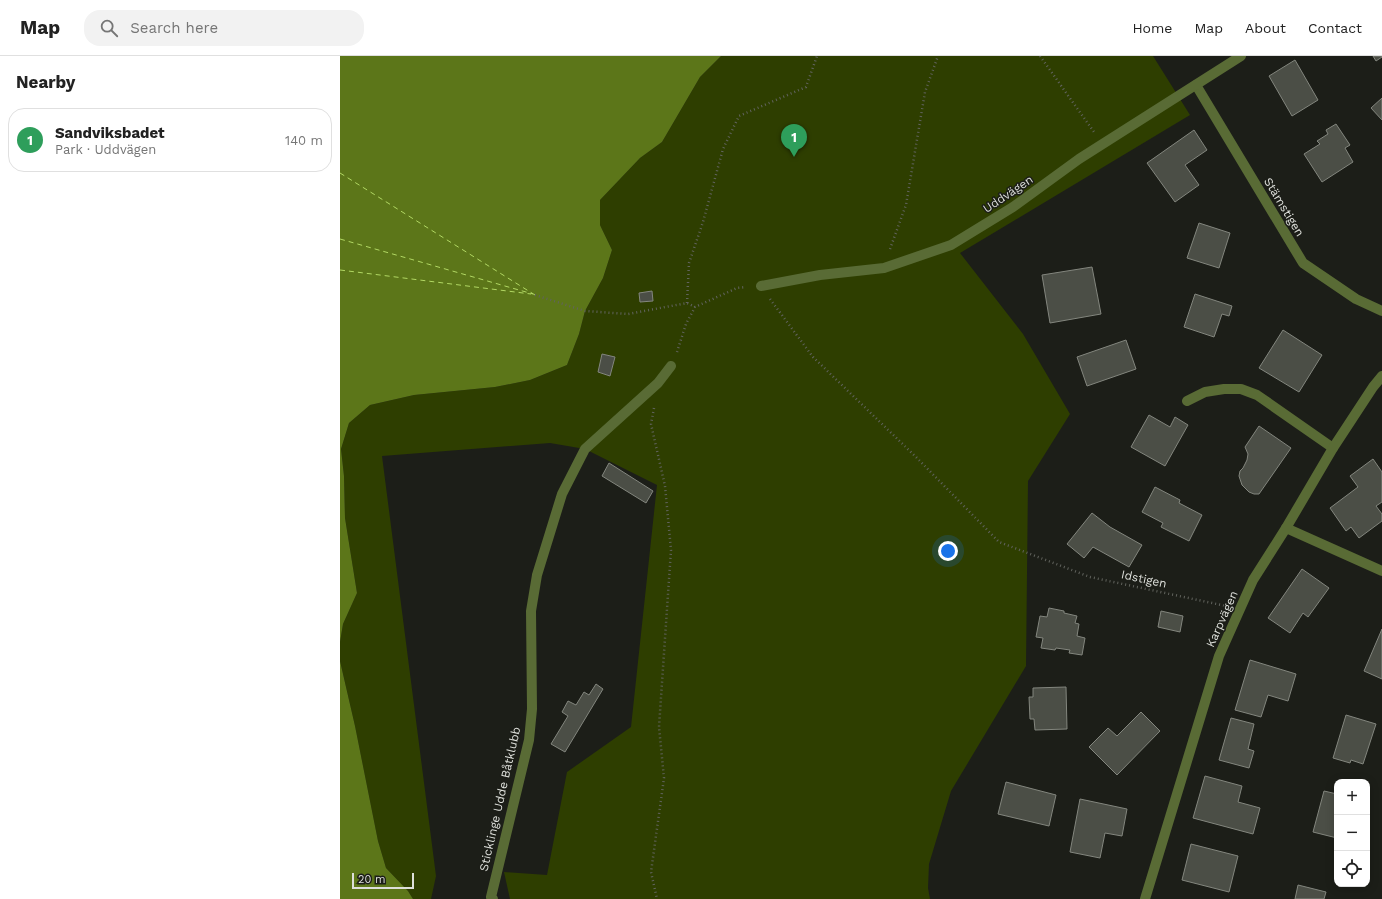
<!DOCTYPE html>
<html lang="en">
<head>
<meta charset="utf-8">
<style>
	:root { --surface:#fff; --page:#f2f2f2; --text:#222; --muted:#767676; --line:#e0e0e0; --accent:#5a6e27 }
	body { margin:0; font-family:"Work Sans",sans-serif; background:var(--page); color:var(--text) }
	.controls { position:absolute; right:12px; bottom:12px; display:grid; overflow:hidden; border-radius:8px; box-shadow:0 2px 10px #0003 }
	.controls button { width:36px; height:36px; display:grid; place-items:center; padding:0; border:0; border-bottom:1px solid var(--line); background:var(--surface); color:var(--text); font:20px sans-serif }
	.scale { position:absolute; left:12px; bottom:10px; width:62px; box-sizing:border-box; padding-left:4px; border:2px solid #dddfda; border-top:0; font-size:11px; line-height:14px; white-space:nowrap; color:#dddfda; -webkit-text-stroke:3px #1c1e18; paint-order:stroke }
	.you { position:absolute; left:608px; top:495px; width:14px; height:14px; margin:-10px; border:3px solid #fff; border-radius:50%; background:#1a73e8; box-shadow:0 0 0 6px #1a73e833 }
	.badge { display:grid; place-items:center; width:26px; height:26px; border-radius:50%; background:var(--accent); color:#fff; font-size:13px; font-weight:700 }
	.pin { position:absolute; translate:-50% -33px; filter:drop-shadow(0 1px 2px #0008) }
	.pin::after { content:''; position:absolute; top:21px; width:14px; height:12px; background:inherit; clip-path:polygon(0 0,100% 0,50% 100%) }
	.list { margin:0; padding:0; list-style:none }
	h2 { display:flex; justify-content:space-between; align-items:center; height:52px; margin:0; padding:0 16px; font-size:17px }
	h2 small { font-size:13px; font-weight:400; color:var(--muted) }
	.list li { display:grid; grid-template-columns:26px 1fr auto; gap:12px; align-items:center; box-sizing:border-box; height:64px; margin:0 8px 8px; padding:0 8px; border:1px solid var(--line); border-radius:16px }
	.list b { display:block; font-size:15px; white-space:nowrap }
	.list p { margin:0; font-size:13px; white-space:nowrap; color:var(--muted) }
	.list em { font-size:13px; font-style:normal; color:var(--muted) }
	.icon { flex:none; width:22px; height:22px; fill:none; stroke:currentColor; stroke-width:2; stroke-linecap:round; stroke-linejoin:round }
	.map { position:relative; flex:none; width:1042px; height:843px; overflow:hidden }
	header { display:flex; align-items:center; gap:24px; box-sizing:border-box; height:56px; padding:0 20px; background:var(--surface); border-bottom:1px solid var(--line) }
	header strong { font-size:19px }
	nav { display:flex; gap:22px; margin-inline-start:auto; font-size:14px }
	.search { width:280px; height:36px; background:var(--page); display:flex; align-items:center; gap:10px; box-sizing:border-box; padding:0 14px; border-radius:16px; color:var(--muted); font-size:15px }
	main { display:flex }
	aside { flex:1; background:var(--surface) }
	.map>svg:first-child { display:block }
	.green { fill:#2e3e00 }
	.water { fill:#5c7619 }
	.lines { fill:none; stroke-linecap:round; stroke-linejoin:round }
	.ferry { stroke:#b1d763; stroke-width:1; stroke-dasharray:5 4; stroke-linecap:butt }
	.building { fill:#4b4e46; stroke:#83867e }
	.path { stroke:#61635d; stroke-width:2.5; stroke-dasharray:1 3; stroke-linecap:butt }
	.minor { stroke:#596b35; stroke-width:10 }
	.labels { text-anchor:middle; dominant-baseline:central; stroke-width:3; stroke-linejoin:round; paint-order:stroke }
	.street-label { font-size:12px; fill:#dddfda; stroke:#1c1e18 }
</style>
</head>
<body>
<header>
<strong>Map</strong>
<div class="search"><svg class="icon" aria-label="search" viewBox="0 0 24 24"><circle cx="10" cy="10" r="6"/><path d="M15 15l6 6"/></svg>Search here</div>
<nav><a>Home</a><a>Map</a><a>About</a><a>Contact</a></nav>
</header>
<main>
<aside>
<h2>Nearby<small></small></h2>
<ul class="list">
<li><span class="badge" style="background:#2e9e5b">1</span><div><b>Sandviksbadet</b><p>Park · Uddvägen</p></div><em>140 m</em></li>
</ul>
</aside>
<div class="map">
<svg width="1042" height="843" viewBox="0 0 1042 843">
	<rect width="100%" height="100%" fill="#1c1e18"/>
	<path class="green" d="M381,0H813L850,59L620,197L683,278L730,358L688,425L686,610L611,735L589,808L588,832L590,843H170L164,816L207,819L227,716L291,671L317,429L245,393L210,387L42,400L96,820L91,843H73L68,835L46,812L38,785L15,670L0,605V586L3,568L17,537L5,462L4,420L1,393L9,367L30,349L74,339L155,331L190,324L227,309L239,278L245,255L263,222L272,194L260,169V144L300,102L322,86L360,21Z"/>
	<g class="water">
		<path d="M0,0H381L360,21L322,86L300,102L260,144V169L272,194L263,222L245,255L239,278L227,309L190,324L155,331L74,339L30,349L9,367L1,393L4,420L5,462L17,537L3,568L0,586Z"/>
		<path d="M0,605L15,670L38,785L46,812L68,835L73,843H0Z"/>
	</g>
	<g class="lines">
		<g class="ferry">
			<path d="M0,117L195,239"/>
			<path d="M0,183L193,238"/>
			<path d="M0,214L191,238"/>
		</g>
	</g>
	<g class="building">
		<path d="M1033,0H1042V1L1036,5Z"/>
		<path d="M955,4L978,44L952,60L929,20Z"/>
		<path d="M1042,42V64L1031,52Z"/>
		<path d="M996,68L1010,89L1005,92L1013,106L982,126L964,98L980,88L977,85L988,78L986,74Z"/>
		<path d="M854,74L867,94L845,109L859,129L835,146L807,107Z"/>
		<path d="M859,167L890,177L879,212L847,202Z"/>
		<path d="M752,211L761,258L710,267L702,219Z"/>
		<path d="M312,235L313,245L300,246L299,237Z"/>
		<path d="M855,238L892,250L889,260L882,258L874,281L844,271Z"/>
		<path d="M943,274L982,299L959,336L919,312Z"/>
		<path d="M786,284L796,313L747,330L737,301Z"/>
		<path d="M262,298L275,301L270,320L258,316Z"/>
		<path d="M809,359L830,371L835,361L848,369L825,410L791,391Z"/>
		<path d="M919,370L951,392L919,438H914L909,436L902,429L899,420L900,415L903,412L907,404L908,398L905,391Z"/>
		<path d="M1033,403L1042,416V446L1036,450L1042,458V465L1019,482L1011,471L1006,475L990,452L1018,431L1010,420Z"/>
		<path d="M269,407L313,435L306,447L262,420Z"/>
		<path d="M815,431L840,444L839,447L862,459L849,485L821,471L823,467L802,456Z"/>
		<path d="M752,457L770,471L802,489L789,511L753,491L744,502L727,488Z"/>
		<path d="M962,513L989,532L968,561L963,557L950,577L928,562Z"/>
		<path d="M709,552L724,555V557L737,560L735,567L739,568L737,580L745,582L742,599L729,597L730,594L716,592L715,594L701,592L703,582L696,581L700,560L707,561Z"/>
		<path d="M821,555L843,560L840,576L818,571Z"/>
		<path d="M1042,573V623L1024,615Z"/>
		<path d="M910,604L956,618L948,645L928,639L921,661L895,654Z"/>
		<path d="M256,628L263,633L225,696L211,688L228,660L222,656L228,645L236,649L244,636L249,639Z"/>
		<path d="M726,631L727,673L695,674L694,663H690L689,641H693V632Z"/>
		<path d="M801,656L820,675L777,719L749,691L768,672L777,680Z"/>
		<path d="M1006,659L1036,668L1023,708L1011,704L1010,707L993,702Z"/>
		<path d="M891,662L914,668L908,693L914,695L909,712L879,704Z"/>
		<path d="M865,720L902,730L898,746L920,752L913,778L853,762Z"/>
		<path d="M666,726L716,739L709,770L658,758Z"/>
		<path d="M984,735L997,738V782L973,776Z"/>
		<path d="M740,743L787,753L782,780L765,777L760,802L730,796Z"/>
		<path d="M851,788L898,800L889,836L842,824Z"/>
		<path d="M958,829L986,836L984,843H955Z"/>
	</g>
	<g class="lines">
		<g class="path">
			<path d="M700,0L754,76"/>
			<path d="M550,193L566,149L585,36L598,0"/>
			<path d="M195,239L245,255L288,258L347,247L355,251"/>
			<path d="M430,243L473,301L576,401L659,486L750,521L886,550"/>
			<path d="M347,247L349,207L363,166L383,93L399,60L466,31L477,0"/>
			<path d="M337,296L346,268L355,251L397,232L406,231"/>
			<path d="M314,352L311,368L325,430L331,494L319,671L324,722L311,816L317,843"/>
		</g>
		<g class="minor">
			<path d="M856,29L963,207L1016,243L1042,255"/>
			<path d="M421,230L480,219L544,212L611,189L673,151L739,103L901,0"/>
			<path d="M847,345L865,336L884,333H901L917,339L993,392"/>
			<path d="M946,472L1042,515"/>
			<path d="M153,843L151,841L189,684L192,653L191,555L197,519L222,438L245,393L318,327L331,310"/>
			<path d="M805,843L879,600L913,524L946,472L993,392L1033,331L1042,320"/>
		</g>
	</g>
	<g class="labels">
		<g class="street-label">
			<text transform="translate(668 138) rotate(-34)">Uddvägen</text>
			<text transform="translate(944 151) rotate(59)">Stämstigen</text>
			<text transform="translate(804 523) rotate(12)">Idstigen</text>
			<text transform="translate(882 563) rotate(-66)">Karpvägen</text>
			<text transform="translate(160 743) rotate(-77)">Sticklinge Udde Båtklubb</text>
		</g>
	</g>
</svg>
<div class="controls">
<button>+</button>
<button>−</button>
<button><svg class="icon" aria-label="locate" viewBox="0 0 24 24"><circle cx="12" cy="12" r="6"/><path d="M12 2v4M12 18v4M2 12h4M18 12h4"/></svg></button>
</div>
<div class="scale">20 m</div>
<div class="you"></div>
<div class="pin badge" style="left:454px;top:101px;background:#2e9e5b">1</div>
</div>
</main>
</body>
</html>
